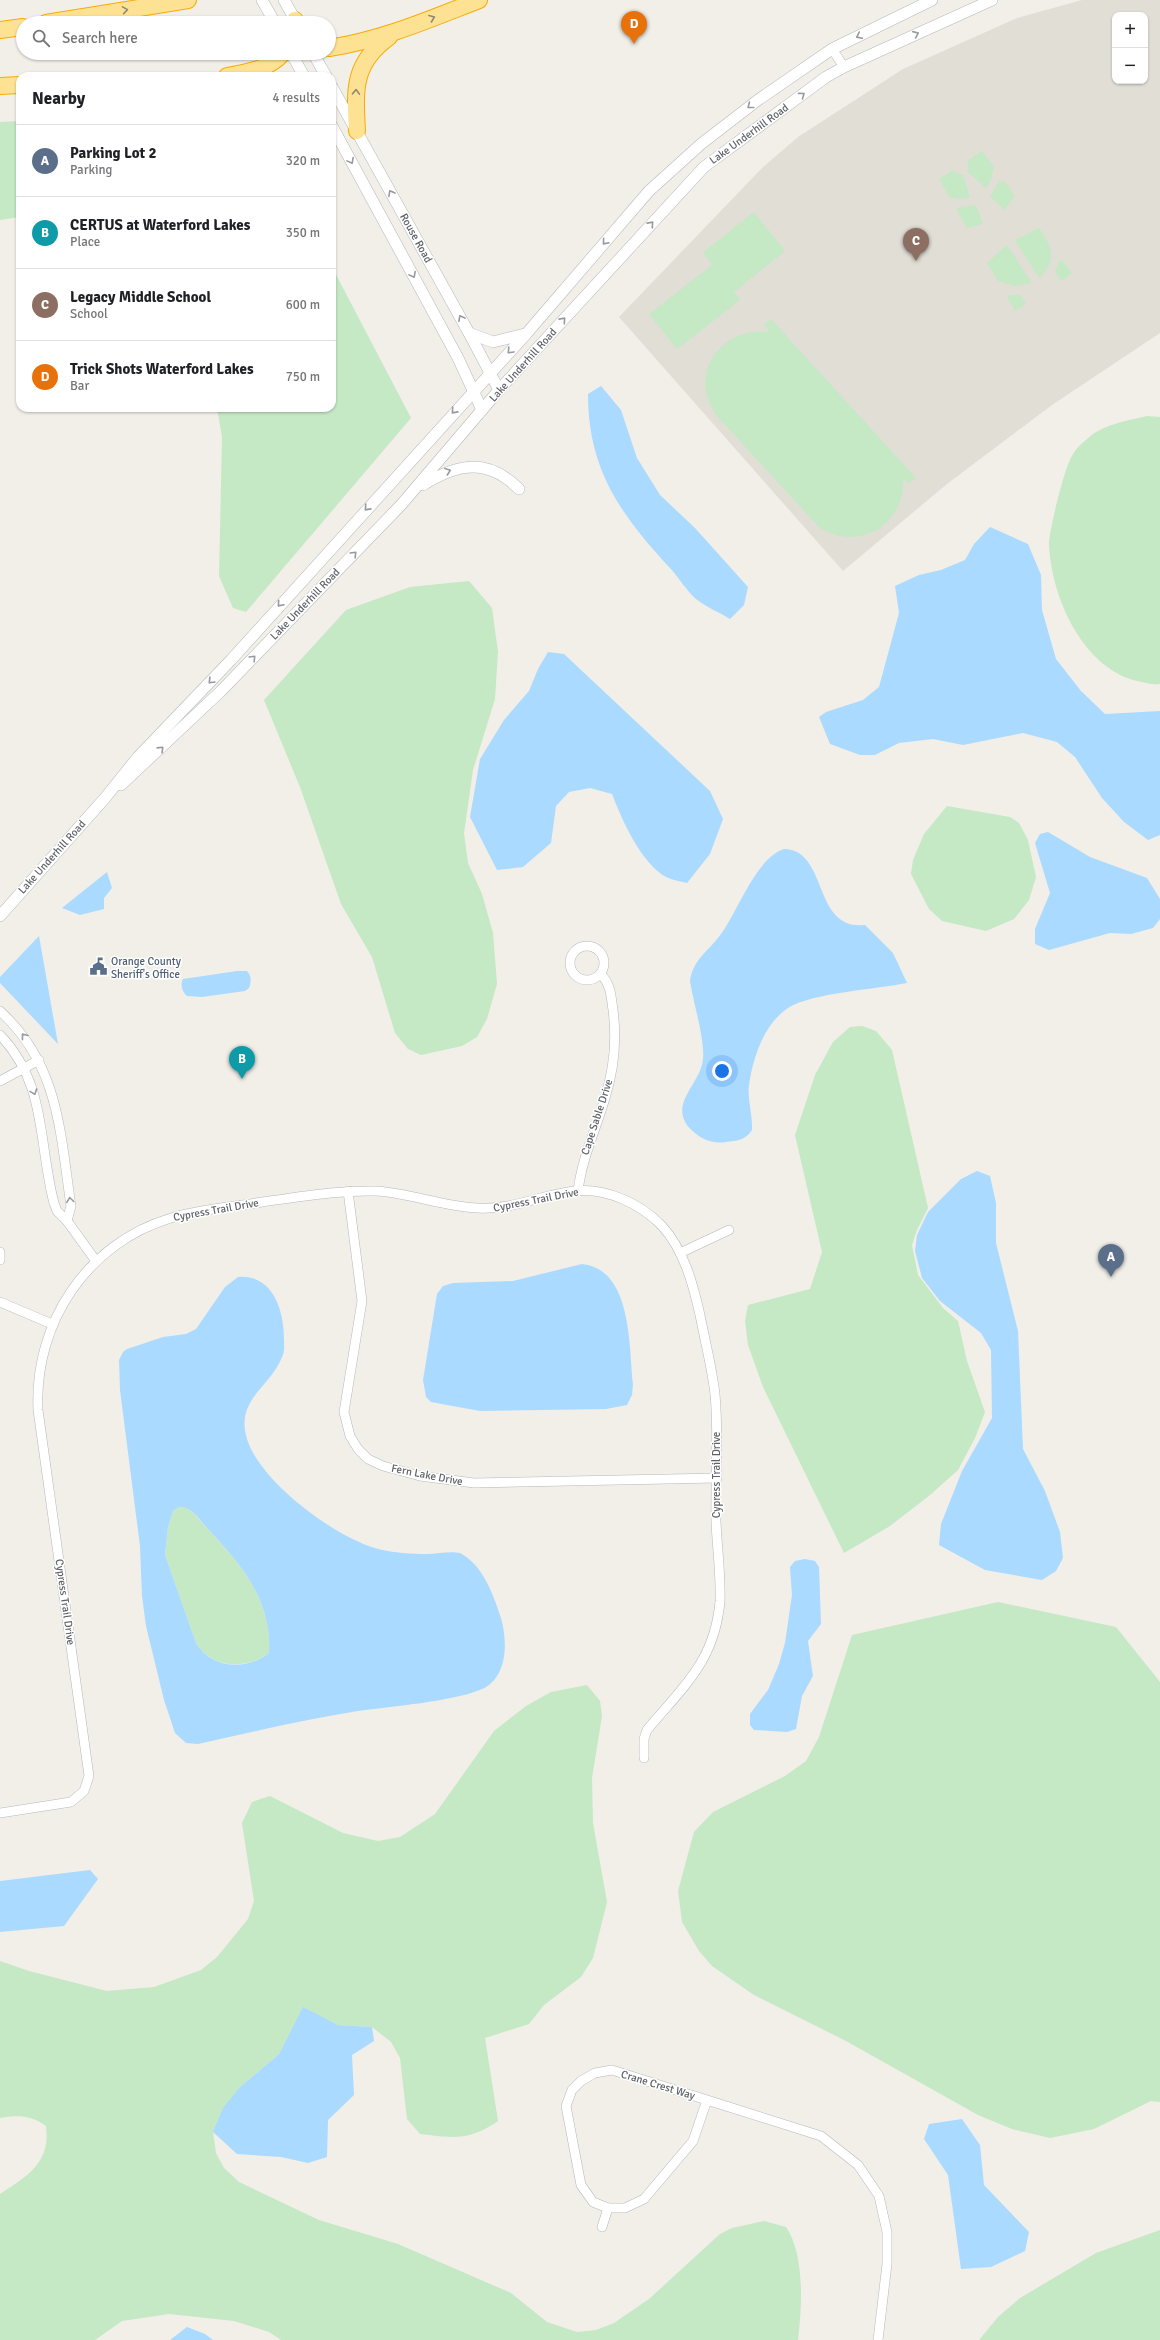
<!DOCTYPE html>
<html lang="en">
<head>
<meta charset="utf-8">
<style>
	:root { --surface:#fff; --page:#f6f6f6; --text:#202124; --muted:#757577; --line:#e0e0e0; --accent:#ea4335 }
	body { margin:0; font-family:Signika,sans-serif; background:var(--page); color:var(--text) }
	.controls { position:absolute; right:12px; top:12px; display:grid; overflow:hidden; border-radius:8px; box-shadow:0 1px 3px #0004 }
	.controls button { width:36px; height:36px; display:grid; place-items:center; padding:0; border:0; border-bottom:1px solid var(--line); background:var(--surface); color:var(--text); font:20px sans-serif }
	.you { position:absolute; left:722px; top:1071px; width:14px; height:14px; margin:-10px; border:3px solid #fff; border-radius:50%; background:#1a73e8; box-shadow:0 0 0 6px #1a73e833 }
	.badge { display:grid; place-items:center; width:26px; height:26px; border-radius:50%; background:var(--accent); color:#fff; font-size:13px; font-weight:700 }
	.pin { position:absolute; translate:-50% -33px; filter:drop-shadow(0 1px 2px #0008) }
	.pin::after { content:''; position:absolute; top:21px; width:14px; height:12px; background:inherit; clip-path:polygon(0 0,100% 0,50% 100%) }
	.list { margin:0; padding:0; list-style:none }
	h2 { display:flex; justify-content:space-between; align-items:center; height:52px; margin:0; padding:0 16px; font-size:17px }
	h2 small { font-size:13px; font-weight:400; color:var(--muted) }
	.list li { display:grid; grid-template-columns:26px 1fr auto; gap:12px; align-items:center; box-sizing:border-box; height:72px; padding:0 16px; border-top:1px solid var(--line) }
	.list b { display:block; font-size:15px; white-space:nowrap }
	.list p { margin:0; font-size:13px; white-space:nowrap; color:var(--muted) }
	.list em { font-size:13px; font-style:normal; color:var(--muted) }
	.icon { flex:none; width:22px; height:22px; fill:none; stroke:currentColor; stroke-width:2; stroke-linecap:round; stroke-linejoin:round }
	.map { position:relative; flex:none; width:1160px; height:2340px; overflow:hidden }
	.search { position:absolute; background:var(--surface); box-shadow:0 1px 3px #0004; left:16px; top:16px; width:320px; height:44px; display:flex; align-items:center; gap:10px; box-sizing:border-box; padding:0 14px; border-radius:22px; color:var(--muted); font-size:15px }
	.panel { position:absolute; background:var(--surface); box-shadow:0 1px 3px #0004; left:16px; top:72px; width:320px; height:340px; border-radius:12px }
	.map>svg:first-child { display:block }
	.education { fill:#e1ded6; fill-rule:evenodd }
	.green { fill:#c5e8c5 }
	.water { fill:#aadaff; fill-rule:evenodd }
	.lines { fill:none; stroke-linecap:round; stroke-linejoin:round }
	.minor-casing { stroke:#b5b8bc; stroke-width:10 }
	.tertiary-casing { stroke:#b5b8bc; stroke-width:12 }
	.motorway-casing { stroke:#f9ab00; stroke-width:18 }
	.minor { stroke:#fff; stroke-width:9 }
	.tertiary { stroke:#fff; stroke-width:11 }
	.motorway { stroke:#fde293; stroke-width:16 }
	.oneway { stroke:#8e8975 }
	.oneway2 { stroke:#979a9d }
	.labels { text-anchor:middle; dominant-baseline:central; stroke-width:3; stroke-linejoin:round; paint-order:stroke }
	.street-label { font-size:11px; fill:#5f6368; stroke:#fff }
	.service-label { font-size:11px; fill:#4e5e75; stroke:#fff; text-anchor:start }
</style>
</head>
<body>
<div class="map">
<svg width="1160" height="2340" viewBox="0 0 1160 2340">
	<rect width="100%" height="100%" fill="#f1efe8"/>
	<path class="education" d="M1082,0H1160V333L1052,405L947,484L843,571L619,317L762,168L798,137L903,69L1017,18ZM1115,15H1145V81H1115Z"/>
	<g class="green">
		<path d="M20,121V217L0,220V122Z"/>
		<path d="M982,151L994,167L991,180L986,188L967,171L969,167L967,161Z"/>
		<path d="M953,170L958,174H963L970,198L960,199L949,197L939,179Z"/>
		<path d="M1000,180L1004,181L1015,196L1004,210L990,196Z"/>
		<path d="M976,205L983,224L967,228L957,211V208Z"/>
		<path d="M754,212L785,251L734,292L740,300L677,349L649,314L712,265L703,252Z"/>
		<path d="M1039,228C1052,247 1058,260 1039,278L1015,240Z"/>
		<path d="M1007,245L1032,283L1015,286L998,281L987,263Z"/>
		<path d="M1062,260L1072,273L1061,281L1055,272L1059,261Z"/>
		<path d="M332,267L411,418L246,612L233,608L219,576L222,437L217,408H332Z"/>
		<path d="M1009,295H1020L1026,304L1015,311L1007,296Z"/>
		<path d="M771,319L916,478L909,484L903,478C906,525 857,554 818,526L717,416C686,374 721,326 770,332L764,325Z"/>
		<path d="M1147,416L1160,417V684C1150,685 1143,682 1133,680C1081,664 1052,597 1049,546C1048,534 1065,466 1072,456C1075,450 1081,444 1086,440C1102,424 1127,421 1147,416Z"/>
		<path d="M469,581L492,608L498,652L495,699L473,770L464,833L468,863L482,894L493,933L497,984L487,1019L477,1037L462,1046L421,1055L408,1049L395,1033L372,957L341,904L300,787L264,700L346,610L410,587Z"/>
		<path d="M947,806L1010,817L1019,823L1028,840L1036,877L1029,900L1014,919L986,931L942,921L929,909L911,874L913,860L924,834Z"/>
		<path d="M862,1026L876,1031L892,1050L928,1208L917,1230L912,1245L918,1275L943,1308L958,1321L967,1361L985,1412L975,1438L958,1470L930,1495L890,1526L844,1553L763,1387L748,1345L745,1321L748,1305L810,1289L822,1252L795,1135L815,1075L833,1042L850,1027Z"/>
		<path d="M179,1507C192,1506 198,1520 207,1528C241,1564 272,1600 269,1653C246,1670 212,1669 196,1643L165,1555L168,1527L173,1511Z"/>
		<path d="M998,1602L1116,1627L1160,1682V2102L1151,2101L1094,2129L1050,2138L1012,2129L978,2115L846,2041L754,1995L712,1966L699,1951L682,1922L678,1891L694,1832L713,1812L785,1776L806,1761L819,1737L852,1635Z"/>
		<path d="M587,1685L600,1701L602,1716L592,1778L593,1823L607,1902L593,1958L581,1977L544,2005L529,2024L485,2038L498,2121C469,2141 453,2138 420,2134L407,2119L400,2058L391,2042L372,2027L338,2025L303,2008L279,2054L240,2087L213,2132L216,2153L224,2168L239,2182L319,2220L398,2244L511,2293L547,2322L577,2332L596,2330L614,2323L649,2299L720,2234L732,2228L764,2221L786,2227C805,2255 802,2307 798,2340H281L269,2332L234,2321L169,2314L122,2321L95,2340H0V2194C27,2176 51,2163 46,2126C31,2115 18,2115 0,2118V1961L29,1971L107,1991L154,1987L201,1970L217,1957L248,1919L254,1901L242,1823L252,1802L270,1796L343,1833L378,1841L400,1837L435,1814L494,1731L526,1706L551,1692Z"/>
		<path d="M1160,2230V2340H979L998,2317L1020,2298L1096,2253Z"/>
	</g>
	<g class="water">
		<path d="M601,386L621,410L637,458L660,495L695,528L748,587L744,605L730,619C719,612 706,607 696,599C686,590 679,578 670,568C621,515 588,470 588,394Z"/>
		<path d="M990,527L1028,544L1041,575L1042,610L1056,659L1081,691L1105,714L1160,711V835L1148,840L1124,822L1102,798L1075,757L1057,742L1023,733L963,745L933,739L899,743L875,755H860L830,744L819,717L826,712L863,700L879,687L899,613L895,586L919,575L941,570L965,560L974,544Z"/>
		<path d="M548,652L564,654L710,791L723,819L710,854L687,883C680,881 672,880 666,877C641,863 622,820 612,794L590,788L569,792L556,806L551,843L523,867L497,870L470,817L480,759L504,720L529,691L538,669Z"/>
		<path d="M1048,832L1090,857L1147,878L1160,899V919L1153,928L1131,934L1110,933L1049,950L1035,944V929L1050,893L1035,843L1040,834Z"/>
		<path d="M784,849C829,850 812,931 865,925L893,953L907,983C878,989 811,993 788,1008C764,1024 753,1057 749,1085C747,1100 753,1115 752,1130C746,1140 736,1141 726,1142C714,1144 703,1140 695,1133C663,1107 701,1085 703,1059C705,1040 693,1001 690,981C693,959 709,951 721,934C738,911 756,858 784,849Z"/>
		<path d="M107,872L112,888L104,898V909L80,915L62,908Z"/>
		<path d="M39,936L58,1044L0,983V977Z"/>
		<path d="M237,971H247C252,977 251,982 249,988L245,991L202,997L187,996C182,992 180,984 183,979Z"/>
		<path d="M977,1171L990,1176L996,1203V1243L1018,1331L1023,1449L1045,1491L1060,1532L1063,1558L1056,1571L1042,1580L985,1570L939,1545L941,1524L962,1471L992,1418L991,1350L981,1333L940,1301L922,1278L915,1251L917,1235L928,1212L961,1179Z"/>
		<path d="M582,1264C632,1269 629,1346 633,1384L632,1395L627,1405L606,1409L480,1411L431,1402L426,1397L423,1380L437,1294L443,1286L453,1283L513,1281Z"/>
		<path d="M238,1277C274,1274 284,1312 284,1339C284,1345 285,1351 282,1357C270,1388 235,1399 247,1439C260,1482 336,1538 378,1549C394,1553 411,1554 427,1554C438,1554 449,1551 460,1553C483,1565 493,1594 501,1618C507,1639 508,1670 489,1685C468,1701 382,1707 352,1712C301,1720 249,1733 198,1744L186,1743L175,1733L164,1700L146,1626L142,1596L140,1546L120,1390L119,1360L123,1352L127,1349L163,1337L186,1334L196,1329L225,1287ZM179,1507C192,1506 199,1520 207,1528C241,1564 272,1600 269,1653C246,1671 212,1669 196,1643L165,1555L168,1527L173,1511Z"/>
		<path d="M805,1559L815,1561L819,1567L821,1624L808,1641L813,1676L802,1696L796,1729L787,1732L754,1730L750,1725V1714L768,1690L779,1664L785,1643L792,1595L790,1567L795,1561Z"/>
		<path d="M90,1870L98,1879L64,1926L0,1932V1881Z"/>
		<path d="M303,2007L338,2025L372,2027L374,2041L352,2055L354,2095L328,2120L327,2157L308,2163L281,2157L237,2154L213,2132L223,2108L240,2087L279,2054Z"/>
		<path d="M962,2119L980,2145L984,2185L1029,2232L1025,2251L991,2267L961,2269L948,2175L924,2139L929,2124Z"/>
		<path d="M187,2327L205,2334L213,2340H170Z"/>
	</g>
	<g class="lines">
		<defs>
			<g id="minor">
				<path d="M832,49L844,67"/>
				<circle cx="587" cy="963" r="17"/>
				<path d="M0,1011C59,1065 60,1132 71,1206L67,1221L57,1211L54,1203C38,1142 47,1084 0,1035"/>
				<path d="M0,1081L39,1060"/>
				<path d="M348,1191L362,1301L344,1412L350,1436L358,1449L368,1459L383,1466L420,1476L474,1483L717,1478"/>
				<path d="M578,1191C582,1158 596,1129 605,1098C614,1069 617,1040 613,1010C611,996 611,985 601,974"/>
				<path d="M67,1221L96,1261"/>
				<path d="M0,1252V1260"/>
				<path d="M680,1253L729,1230"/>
				<path d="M0,1302L52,1324"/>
				<path d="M0,1813L71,1802L84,1791L89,1776L38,1410C34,1323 87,1243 171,1218C200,1209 232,1207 262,1202C300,1197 338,1190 376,1191C411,1193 443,1207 478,1208C512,1210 541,1195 574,1191C606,1187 641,1204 662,1226C684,1250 693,1284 700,1315C705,1341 712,1368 715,1394C719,1436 715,1479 716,1521C717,1548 721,1574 720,1601C715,1661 683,1687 647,1730L644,1739V1758"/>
				<path d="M707,2100L693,2141L644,2199L625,2208H608L593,2202L581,2185L566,2106L572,2090L581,2081L595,2073L612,2070L821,2136L858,2165L879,2196L887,2232V2264L878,2340"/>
				<path d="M602,2227L608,2208"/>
			</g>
			<g id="tertiary">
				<path d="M262,0L275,23"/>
				<path d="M284,0L297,23"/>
				<path d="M291,53L304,76"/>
				<path d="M313,53L326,76"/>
				<path d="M332,87L469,333L499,390"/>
				<path d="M332,126L458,358L482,410"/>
				<path d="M469,333L493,342L525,334"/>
				<path d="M423,485C458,463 488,458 519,489"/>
				<path d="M121,785L221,691L401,505L499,390L704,167L826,77L844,67L992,0"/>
				<path d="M0,916L105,798L138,757L231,660L527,333L649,191L701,144L758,100L832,49L932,0"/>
			</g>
			<g id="motorway">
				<path d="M46,23L188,0"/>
				<path d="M295,23V20"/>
				<path d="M0,30L23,27"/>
				<path d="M329,48C382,40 430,19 479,0"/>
				<path d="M227,76C248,72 268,70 283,53"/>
				<path d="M0,86L20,85"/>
				<path d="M357,131C355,90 352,64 389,37"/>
			</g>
		</defs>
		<use href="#minor" class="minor-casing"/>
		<use href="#tertiary" class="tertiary-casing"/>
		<use href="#motorway" class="motorway-casing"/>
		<use href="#minor" class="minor"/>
		<use href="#tertiary" class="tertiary"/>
		<use href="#motorway" class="motorway"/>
	</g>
	<defs><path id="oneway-chevron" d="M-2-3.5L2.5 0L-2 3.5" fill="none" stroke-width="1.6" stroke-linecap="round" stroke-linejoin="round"/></defs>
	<g class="oneway">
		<use href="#oneway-chevron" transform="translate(125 10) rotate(-9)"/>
		<use href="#oneway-chevron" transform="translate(432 18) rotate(-21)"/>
		<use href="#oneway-chevron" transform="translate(356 92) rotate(-88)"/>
	</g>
	<g class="oneway2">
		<use href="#oneway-chevron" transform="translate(916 34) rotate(-24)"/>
		<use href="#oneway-chevron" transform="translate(859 36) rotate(154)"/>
		<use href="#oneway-chevron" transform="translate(802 95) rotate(-36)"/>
		<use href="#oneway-chevron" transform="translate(750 106) rotate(142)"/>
		<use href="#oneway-chevron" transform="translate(351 161) rotate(62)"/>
		<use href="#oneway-chevron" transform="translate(391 193) rotate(-119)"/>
		<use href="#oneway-chevron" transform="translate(651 224) rotate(-48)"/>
		<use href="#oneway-chevron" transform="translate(605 242) rotate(131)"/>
		<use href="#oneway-chevron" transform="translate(413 275) rotate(62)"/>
		<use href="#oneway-chevron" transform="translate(461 318) rotate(-119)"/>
		<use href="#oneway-chevron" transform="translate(563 320) rotate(-48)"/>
		<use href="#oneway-chevron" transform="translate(510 351) rotate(133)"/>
		<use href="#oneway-chevron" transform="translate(454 411) rotate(132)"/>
		<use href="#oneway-chevron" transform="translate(448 471) rotate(-20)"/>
		<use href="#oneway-chevron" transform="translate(367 508) rotate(132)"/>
		<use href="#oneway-chevron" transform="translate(354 554) rotate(-46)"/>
		<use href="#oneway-chevron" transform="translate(280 604) rotate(131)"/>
		<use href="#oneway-chevron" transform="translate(253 658) rotate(-46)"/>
		<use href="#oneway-chevron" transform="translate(211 681) rotate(134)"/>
		<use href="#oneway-chevron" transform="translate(161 749) rotate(-44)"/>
		<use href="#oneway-chevron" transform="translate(24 1036) rotate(-128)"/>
		<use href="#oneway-chevron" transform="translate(34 1092) rotate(70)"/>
		<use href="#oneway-chevron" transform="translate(70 1200) rotate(-98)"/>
	</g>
	<defs>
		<symbol id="civic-bare" viewBox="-9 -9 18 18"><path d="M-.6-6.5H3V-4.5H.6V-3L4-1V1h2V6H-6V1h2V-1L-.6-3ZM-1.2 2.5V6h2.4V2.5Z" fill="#5c6f8a" stroke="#fff" stroke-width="2.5" paint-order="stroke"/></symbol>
	</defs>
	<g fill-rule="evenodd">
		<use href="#civic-bare" x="86" y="954" width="25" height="25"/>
	</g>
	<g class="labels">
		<g class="street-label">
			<text transform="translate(749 134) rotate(-36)">Lake Underhill Road</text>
			<text transform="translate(416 238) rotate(61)">Rouse Road</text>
			<text transform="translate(523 365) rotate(-48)">Lake Underhill Road</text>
			<text transform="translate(305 604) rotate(-46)">Lake Underhill Road</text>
			<text transform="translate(52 857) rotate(-48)">Lake Underhill Road</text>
			<text transform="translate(597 1117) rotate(-72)">Cape Sable Drive</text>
			<text transform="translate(536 1200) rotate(-11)">Cypress Trail Drive</text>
			<text transform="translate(216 1210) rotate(-10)">Cypress Trail Drive</text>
			<text transform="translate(427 1475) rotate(11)">Fern Lake Drive</text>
			<text transform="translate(716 1475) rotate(-90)">Cypress Trail Drive</text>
			<text transform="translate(65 1602) rotate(82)">Cypress Trail Drive</text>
			<text transform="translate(658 2085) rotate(17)">Crane Crest Way</text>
		</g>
		<g class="service-label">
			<text x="111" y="961">Orange County<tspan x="111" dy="13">Sheriff's Office</tspan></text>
		</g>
	</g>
</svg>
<div class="controls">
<button>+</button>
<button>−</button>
</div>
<div class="you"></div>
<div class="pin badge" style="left:1111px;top:1277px;background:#5c6f8a">A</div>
<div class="pin badge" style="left:242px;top:1079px;background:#0f9aa8">B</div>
<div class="pin badge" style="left:916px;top:261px;background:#8d6e63">C</div>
<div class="pin badge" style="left:634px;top:44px;background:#e8710a">D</div>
<div class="search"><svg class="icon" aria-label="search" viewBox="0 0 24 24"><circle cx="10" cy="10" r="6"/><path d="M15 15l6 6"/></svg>Search here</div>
<section class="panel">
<h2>Nearby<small>4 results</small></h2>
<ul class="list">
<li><span class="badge" style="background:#5c6f8a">A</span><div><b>Parking Lot 2</b><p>Parking</p></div><em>320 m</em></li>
<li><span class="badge" style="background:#0f9aa8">B</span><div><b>CERTUS at Waterford Lakes</b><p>Place</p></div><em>350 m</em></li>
<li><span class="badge" style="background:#8d6e63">C</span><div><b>Legacy Middle School</b><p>School</p></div><em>600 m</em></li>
<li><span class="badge" style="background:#e8710a">D</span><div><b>Trick Shots Waterford Lakes</b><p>Bar</p></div><em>750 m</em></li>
</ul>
</section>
</div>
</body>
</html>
